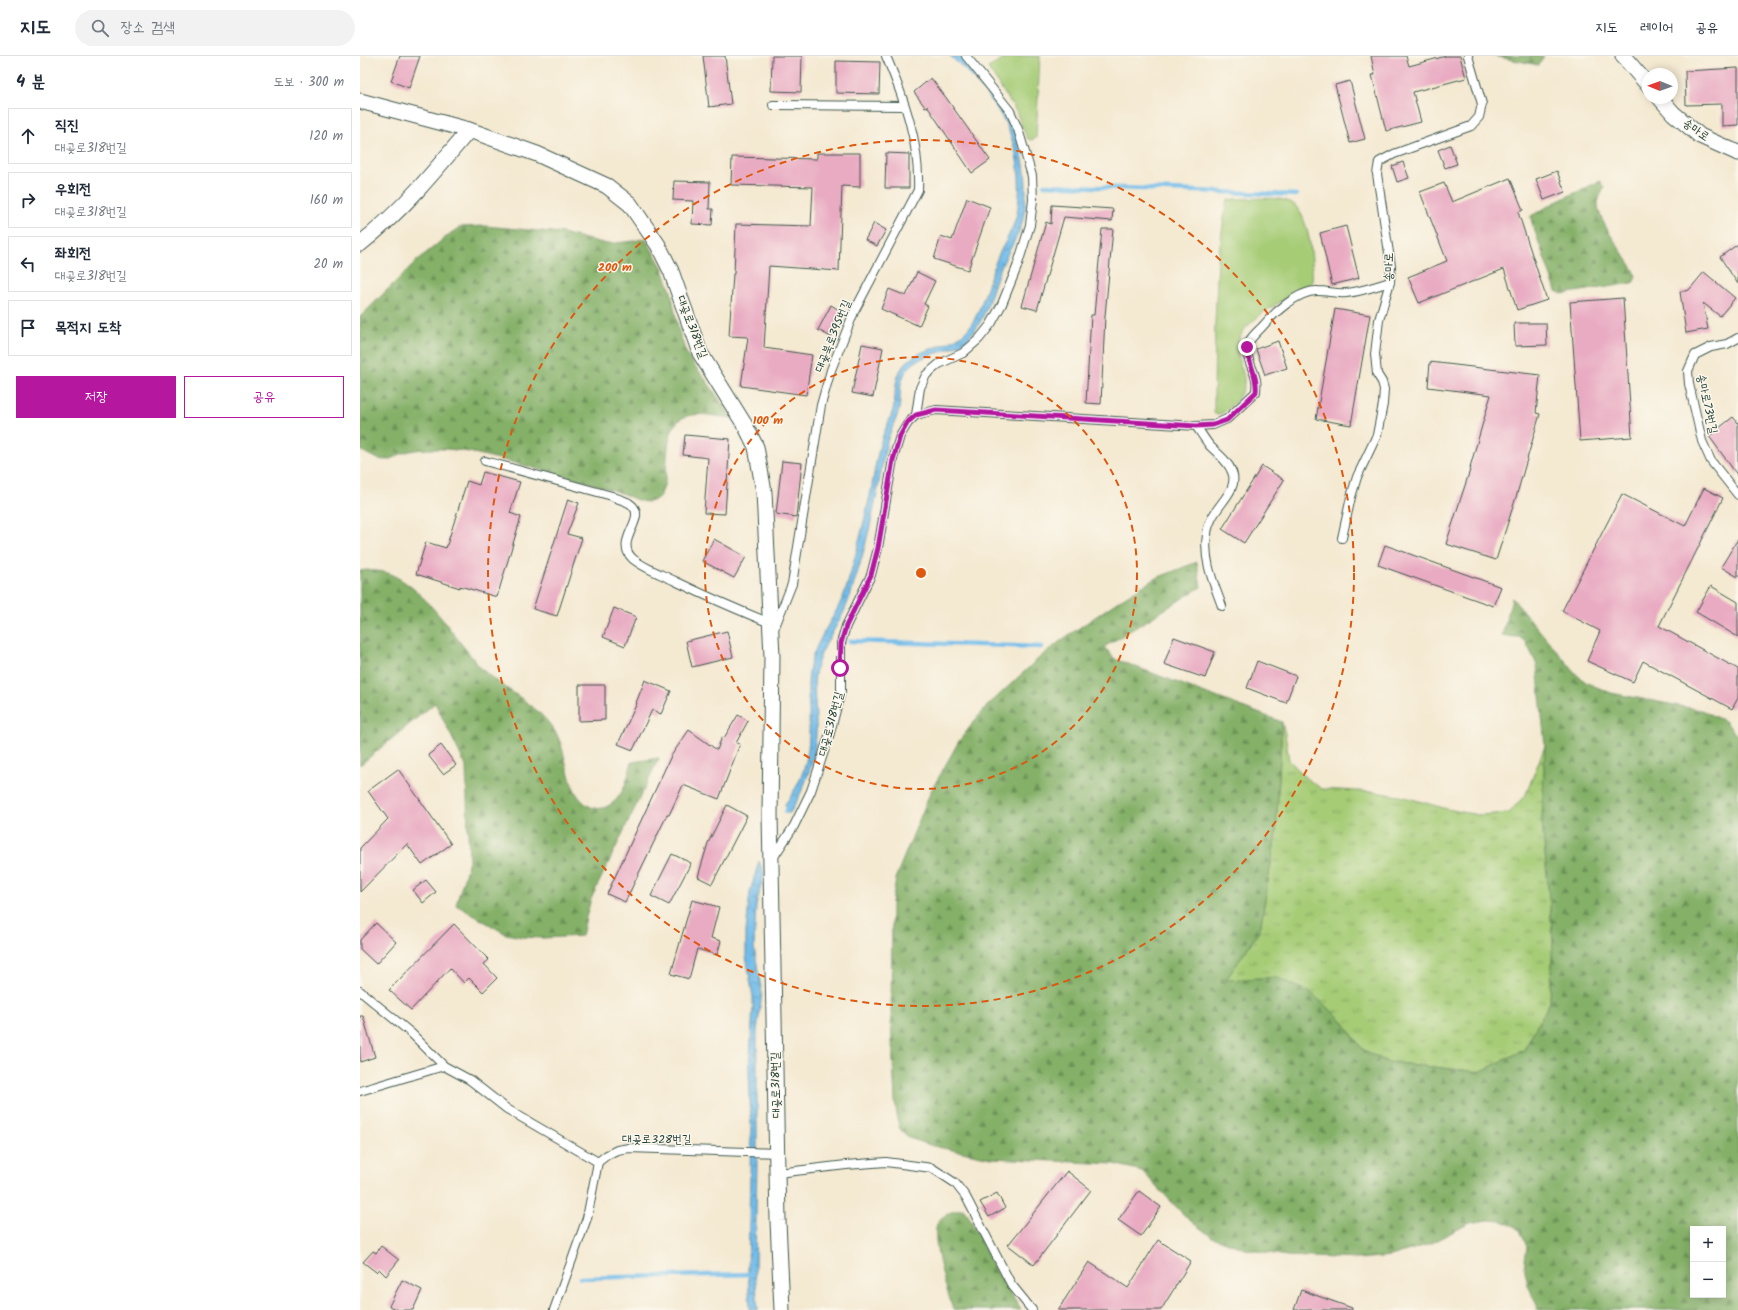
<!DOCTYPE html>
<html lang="ko">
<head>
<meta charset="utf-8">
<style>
	:root { --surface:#fff; --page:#f2f2f3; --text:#1f2937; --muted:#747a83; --line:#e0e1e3; --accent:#b5179e }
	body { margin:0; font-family:Kalam,"Poor Story",sans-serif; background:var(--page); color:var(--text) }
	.controls { position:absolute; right:12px; bottom:12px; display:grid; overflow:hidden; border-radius:0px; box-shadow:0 2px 10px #0003 }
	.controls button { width:36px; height:36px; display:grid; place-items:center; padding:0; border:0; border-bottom:1px solid var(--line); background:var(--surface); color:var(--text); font:20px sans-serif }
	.compass { position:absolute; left:1282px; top:12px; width:36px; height:36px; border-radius:50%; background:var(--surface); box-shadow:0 2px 10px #0003; rotate:271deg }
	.stop { position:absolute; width:12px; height:12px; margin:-9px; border:3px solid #b5179e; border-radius:50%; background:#fff }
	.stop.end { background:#b5179e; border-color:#fff; box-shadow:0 1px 4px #0008 }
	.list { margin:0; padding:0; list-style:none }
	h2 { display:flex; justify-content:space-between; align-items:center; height:52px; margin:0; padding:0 16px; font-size:17px }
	h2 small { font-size:13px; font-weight:400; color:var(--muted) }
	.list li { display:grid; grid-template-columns:26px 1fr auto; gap:12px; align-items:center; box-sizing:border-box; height:56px; margin:0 8px 8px; padding:0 8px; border:1px solid var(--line); border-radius:0px }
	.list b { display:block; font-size:15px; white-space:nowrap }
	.list p { margin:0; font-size:13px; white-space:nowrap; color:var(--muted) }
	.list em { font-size:13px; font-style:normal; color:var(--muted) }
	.actions { display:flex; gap:8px; padding:12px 16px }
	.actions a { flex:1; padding:9px 0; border:1px solid var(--accent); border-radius:0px; text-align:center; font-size:14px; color:var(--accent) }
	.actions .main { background:var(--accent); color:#fff }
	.icon { flex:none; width:22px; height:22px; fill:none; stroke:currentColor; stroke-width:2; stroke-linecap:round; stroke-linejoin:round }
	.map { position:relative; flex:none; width:1378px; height:1254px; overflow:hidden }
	header { display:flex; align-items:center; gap:24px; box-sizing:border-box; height:56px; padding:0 20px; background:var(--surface); border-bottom:1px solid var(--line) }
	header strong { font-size:19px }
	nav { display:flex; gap:22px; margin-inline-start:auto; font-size:14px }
	.search { width:280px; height:36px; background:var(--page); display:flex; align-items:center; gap:10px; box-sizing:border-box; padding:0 14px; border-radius:22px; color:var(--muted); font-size:15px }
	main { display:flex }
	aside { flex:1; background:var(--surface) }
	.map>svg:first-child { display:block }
	.grass { fill:url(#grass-tufts); stroke:#628455 }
	.forest { fill:url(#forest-firs); stroke:#52764e; fill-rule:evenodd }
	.green { fill:#a6cc76; stroke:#628455 }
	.water { fill:url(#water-ripples); stroke:#487c8f }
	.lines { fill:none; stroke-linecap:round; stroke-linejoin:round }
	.stream { stroke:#71bcea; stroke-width:4.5 }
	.building { fill:#e9abc2 }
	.service-casing { stroke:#3f574c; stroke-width:10 }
	.minor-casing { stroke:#3f574c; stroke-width:17 }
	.service { stroke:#fff; stroke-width:8 }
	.minor { stroke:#fff; stroke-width:15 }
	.route { stroke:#b5179e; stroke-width:5 }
	.ring { fill:none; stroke:#de580e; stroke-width:2; stroke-dasharray:7 5 }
	.labels { text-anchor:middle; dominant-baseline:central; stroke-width:3; stroke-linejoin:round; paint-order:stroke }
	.street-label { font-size:12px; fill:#1f3d34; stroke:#fbf7ec }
	.centre { fill:#de580e; stroke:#fbf7ec; stroke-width:2 }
	.ring-label { font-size:12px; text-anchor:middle; font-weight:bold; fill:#de580e; stroke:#fbf7ec; stroke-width:3; stroke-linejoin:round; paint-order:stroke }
</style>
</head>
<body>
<header>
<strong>지도</strong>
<div class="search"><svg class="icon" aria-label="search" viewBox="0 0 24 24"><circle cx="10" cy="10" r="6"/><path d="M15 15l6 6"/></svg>장소 검색</div>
<nav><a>지도</a><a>레이어</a><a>공유</a></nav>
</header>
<main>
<aside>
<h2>4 분<small>도보 · 300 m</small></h2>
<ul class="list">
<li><svg class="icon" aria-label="ahead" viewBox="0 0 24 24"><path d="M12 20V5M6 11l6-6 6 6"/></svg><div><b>직진</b><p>대곶로318번길</p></div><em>120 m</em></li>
<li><svg class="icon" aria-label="right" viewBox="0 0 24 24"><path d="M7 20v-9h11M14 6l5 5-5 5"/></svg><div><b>우회전</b><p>대곶로318번길</p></div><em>160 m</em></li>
<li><svg class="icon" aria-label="left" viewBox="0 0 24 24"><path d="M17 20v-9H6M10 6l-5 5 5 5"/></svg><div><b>좌회전</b><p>대곶로318번길</p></div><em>20 m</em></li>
<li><svg class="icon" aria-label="arrive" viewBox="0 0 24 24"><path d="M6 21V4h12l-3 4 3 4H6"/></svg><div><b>목적지 도착</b></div></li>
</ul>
<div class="actions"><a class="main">저장</a><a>공유</a></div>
</aside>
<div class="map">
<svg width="1378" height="1254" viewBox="0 0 1378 1254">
	<defs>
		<pattern id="grass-tufts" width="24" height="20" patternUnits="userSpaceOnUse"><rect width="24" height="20" fill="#a6cc76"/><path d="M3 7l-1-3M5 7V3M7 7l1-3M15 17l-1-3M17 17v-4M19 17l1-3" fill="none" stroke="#87a762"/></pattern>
		<pattern id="forest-firs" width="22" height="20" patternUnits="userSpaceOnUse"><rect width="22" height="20" fill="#84b067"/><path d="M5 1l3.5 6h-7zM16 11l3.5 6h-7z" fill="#6b9056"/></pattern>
		<pattern id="water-ripples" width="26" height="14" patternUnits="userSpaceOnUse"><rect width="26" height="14" fill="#71bcea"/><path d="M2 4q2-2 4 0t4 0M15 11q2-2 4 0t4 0" fill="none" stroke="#5c9abe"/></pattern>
	</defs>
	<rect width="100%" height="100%" fill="#fbf7ec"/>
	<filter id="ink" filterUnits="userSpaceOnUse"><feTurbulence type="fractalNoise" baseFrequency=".025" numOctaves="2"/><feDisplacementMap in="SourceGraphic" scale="8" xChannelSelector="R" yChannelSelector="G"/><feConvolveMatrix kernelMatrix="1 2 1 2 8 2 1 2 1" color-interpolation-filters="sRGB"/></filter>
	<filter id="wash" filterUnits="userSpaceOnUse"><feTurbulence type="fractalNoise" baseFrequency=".012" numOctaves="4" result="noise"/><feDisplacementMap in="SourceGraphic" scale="16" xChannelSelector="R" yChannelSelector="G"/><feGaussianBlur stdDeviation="0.9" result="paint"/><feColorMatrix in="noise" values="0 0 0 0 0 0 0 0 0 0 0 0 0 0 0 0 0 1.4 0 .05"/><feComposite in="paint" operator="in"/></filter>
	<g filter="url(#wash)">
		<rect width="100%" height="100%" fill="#f4e9d1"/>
		<path class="grass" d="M922,666L925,678L929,704L947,723L962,733L1014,736L1045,741L1087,753L1118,759L1149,757L1166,738L1185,690L1182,765L1193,884L1190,946L1164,994L1120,1016L1027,1006L1002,993L981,963L865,925L900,874L916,777Z"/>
		<g class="forest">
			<path d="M1134,0H1184L1178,9Z"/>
			<path d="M1240,125L1244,132C1241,138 1238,143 1238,149C1238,165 1265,200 1274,214L1276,221L1273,227L1202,238L1196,235L1172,167L1171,160L1196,146Z"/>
			<path d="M125,170L202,177L247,188L274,185L285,182L302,211L311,235L318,272L325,294L331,305L346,324L372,362C358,361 340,356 327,360C294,370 318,435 293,445C282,449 268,439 258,436C219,423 178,413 139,403C118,398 97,392 76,393C69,393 62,393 55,394C27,399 33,413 2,395L0,385V261L55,206L91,177L100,171Z"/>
			<path d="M837,506L841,531L744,591L755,603L922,666L916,777L900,874L866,924L916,921L951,937L981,963L1002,993L1027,1006L1120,1016L1164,994L1190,946L1193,884L1182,765L1185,690L1177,609L1166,586L1159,581L1142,580L1152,542L1217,619L1227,627L1251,637L1341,654L1366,666L1378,681V1254H1179L1168,1229L1164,1211L1167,1191L1160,1174L1143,1165L1127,1164L1110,1167L1069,1188L1031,1200L1000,1203L927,1200L885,1193L852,1181L828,1163L782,1115L754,1108L631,1102L573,1090L549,1082L539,1072L535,1045L531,965L532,846L537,818L571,735L599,685L624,653L678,603L703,583L760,544L794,523ZM1333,1173H1363V1239H1333Z"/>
			<path d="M7,514C14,515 22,515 28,517C62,531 85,568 107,595C113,602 118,610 125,616C148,636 177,648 194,674C209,695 205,740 231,751C236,753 241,753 246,751C264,743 267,722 272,706L299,702L231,843L226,861L222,880L182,882L162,881L146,878L96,849L109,805L106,710L75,647L0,709V515Z"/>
			<path d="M603,1153L608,1159L633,1210L661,1254H594C587,1238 571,1184 577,1168C581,1159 594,1154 603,1153Z"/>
		</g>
		<g class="green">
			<path d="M650,0H680L676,82L671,84L667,82L656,55L628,12Z"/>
			<path d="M875,143C890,143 917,140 930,146C949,154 954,207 952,226C933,241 883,261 878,287C873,312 897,320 874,347C869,352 864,357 857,359L854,357V346L855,268L858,203L866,149L868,144Z"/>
		</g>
		<g class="water">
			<path d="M590,0H599C646,40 676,100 663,163C659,180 647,197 640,213C630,236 627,264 608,282C589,301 551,294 542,324C539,334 541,344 539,354C536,365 530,375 527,386C523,401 521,417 518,432C513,458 507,485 499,511C495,524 491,539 486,551C477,572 461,591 456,613C452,629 456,648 456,664C458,698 447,728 430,757H428L425,748C449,717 450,691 449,652C448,639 447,624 450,610C456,581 479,558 487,530C496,499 504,467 511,435C514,419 516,402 521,385C524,374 530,365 533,354C536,343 534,331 538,320C548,291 583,295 603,278C621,264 629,219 639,198C647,182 656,169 658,151C662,122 657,86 642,61C636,51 629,42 622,33C612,21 602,10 590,0Z"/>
			<path d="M399,805L404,818L396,849L394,891L402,937L397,975V1104L395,1214L398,1254H390L388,1215L391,1071L389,1015L393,951V941L386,900V876L390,836Z"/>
		</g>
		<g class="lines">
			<g class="stream">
				<path d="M684,129L936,139"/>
				<path d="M490,585L681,591"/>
				<path d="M426,756L430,749"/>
				<path d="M220,1222L392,1218"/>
			</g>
		</g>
		<g id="blocks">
			<g class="building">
				<path d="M40,0H60L49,32L31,25Z"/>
				<path d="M343,0H365L371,48L349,51Z"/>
				<path d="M412,0H442L441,36L411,35Z"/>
				<path d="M1011,0H1046L1049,10L1086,0H1100L1106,22L1053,36L1061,66L1026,75L1012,19H1015Z"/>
				<path d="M476,5L520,6L519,38L476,37Z"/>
				<path d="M1378,12V69L1362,70V48L1326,49L1325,15Z"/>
				<path d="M571,22L587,43L630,104L612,117L567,50L565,51L554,36Z"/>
				<path d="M990,25L1005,83L990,87L975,29Z"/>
				<path d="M1090,89L1097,108L1085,112L1078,94Z"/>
				<path d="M457,97H500V131L482,130L479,215L409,210L404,292L452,299L446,339L381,330L388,281L369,280L373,218H374L376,168L451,170L453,131L371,129L372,101L457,103Z"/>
				<path d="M526,97L549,98V132H525Z"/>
				<path d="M1043,106L1049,122L1037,126L1032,110Z"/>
				<path d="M1197,115L1205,136L1184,144L1176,123Z"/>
				<path d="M1150,122L1163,154L1158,156L1187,244L1157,254L1144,213L1059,247L1048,221L1087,205L1060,136L1084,127L1092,146Z"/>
				<path d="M314,125L350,126L349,153H353L352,169L332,168L333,145L313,144Z"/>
				<path d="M607,142L630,151L608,214L574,203L581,180L592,184Z"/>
				<path d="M692,149L753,153L752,165L704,161L677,254L662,250L686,166L691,168Z"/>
				<path d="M514,167L526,174L517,190L505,184Z"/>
				<path d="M986,170L999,222L972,229L960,177Z"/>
				<path d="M742,173H753L745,260L741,348L726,347L731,259H734Z"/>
				<path d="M1378,188V228L1360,201Z"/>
				<path d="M557,216L575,225L564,248L568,250L559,270L521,253L529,233L546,240Z"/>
				<path d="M1344,216L1375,242L1360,260L1343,247L1348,273L1326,277L1320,236L1329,234Z"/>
				<path d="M1263,242L1272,381L1220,385L1210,246Z"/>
				<path d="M471,249L484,257L471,281L458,274Z"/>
				<path d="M975,253L1010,259L991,369L956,363Z"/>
				<path d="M1154,267H1186L1187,289L1155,290Z"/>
				<path d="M918,285L927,312L905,319L896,293Z"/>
				<path d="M502,288L523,292L513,341L492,337Z"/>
				<path d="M1070,306L1180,319L1176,357L1180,358L1157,438L1136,504L1086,488L1111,411H1110L1131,339L1068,331Z"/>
				<path d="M1373,361L1378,367V420L1349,380Z"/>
				<path d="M325,379L370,383L365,458L344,457L348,402L323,399Z"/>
				<path d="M422,405L442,407L436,461L416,458Z"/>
				<path d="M902,410L924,424L884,487L862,473Z"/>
				<path d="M123,416L160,426L150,457L161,461L137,541L100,530V532L56,518L66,486L86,492L107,425L119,429Z"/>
				<path d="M1344,432L1363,442L1299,570L1378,613V642L1372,653L1283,605L1273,626L1227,605L1240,575L1202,555L1262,438L1325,470Z"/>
				<path d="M208,443L219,447L207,478L222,482L197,560L173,553Z"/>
				<path d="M354,483L386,501L374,522L342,505Z"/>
				<path d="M1378,483V521L1361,511Z"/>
				<path d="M1025,489L1141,531L1133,550L1018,509Z"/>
				<path d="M1351,530L1378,546V581L1336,556Z"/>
				<path d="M254,552L276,561L265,590L243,581Z"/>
				<path d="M367,575L373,601L332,611L326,585Z"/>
				<path d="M814,581L855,596L845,622L804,608Z"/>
				<path d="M897,605L936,620L926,647L887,632Z"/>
				<path d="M285,624L311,635L301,658L292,654L273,694L258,688L277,647H276Z"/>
				<path d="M219,629H245V664L219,665Z"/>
				<path d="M378,659L388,665L376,687L380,688L359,743L323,729L309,759H307L265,846L247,838L311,700L329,674L357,694L362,681L364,682Z"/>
				<path d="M81,689L96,709L83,718L68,699Z"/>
				<path d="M38,713L91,788L62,809L47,788L0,836V792L28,763L8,735Z"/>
				<path d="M367,749L387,760L352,828L338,821L348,787Z"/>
				<path d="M312,798L331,807L309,849L291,840Z"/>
				<path d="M66,824L76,836L63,847L53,834Z"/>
				<path d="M332,844L359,851L351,882L361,885L357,899L337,893L329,923L311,918Z"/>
				<path d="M16,867L36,886L16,908L0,893V884Z"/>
				<path d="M94,868L129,904L124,908L137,922L123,936L109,922L104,927L90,912L51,954L29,934Z"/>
				<path d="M0,960H3L15,1001L0,1006Z"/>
				<path d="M707,1115L731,1134L674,1209L648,1189Z"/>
				<path d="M779,1135L801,1151L781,1180L758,1164Z"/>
				<path d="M637,1137L645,1152L629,1161L620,1146Z"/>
				<path d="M798,1184L831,1205L801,1254H698L729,1206L768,1232Z"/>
				<path d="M21,1190L39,1204L26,1220L19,1213L16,1216L3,1206L13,1195L16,1197Z"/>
				<path d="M42,1224L62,1234L53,1254H38L29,1250Z"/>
				<path d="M941,1234L992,1252V1254H934Z"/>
			</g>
		</g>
	</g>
	<g filter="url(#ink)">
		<use href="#blocks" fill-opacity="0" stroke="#3f574c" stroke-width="1"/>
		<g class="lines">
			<defs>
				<g id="service">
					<path d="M413,49L544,50"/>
					<path d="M1378,282L1367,288L1351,291L1335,299L1328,315L1329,328L1342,385L1351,405L1378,439"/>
					<path d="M556,359L560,332L566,319L579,308L603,297L619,283L631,268L642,248L657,211L670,169L673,144L672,120L658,73L650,55L606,0"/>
					<path d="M836,370C841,377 845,384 850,390C858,398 868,405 872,416C879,433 859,447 852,462C850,466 847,474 847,479C843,504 854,528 862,550"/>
					<path d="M125,405L252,440C257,443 264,444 269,447C291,461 253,483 272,502C283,512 301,518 315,525C346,540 378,554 410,567"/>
					<path d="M982,482L991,441L997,421L1017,379L1023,348L1024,333L1022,326L1017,318L1015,298L1019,264L1030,226L1031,210L1017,118L1019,106L1034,98L1111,70L1119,61L1122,48L1108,0"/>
					<path d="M414,573L432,528L461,349L471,314L494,256L558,134C560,87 544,42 526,0"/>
					<path d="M413,802L434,770L451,735L470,677L481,635V587L486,570L511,519L518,492L533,403L540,380L548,367L556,359L576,354L836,370L853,369L867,363L896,336C896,332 897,328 896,324C894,313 886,303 887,292C887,285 896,277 901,272C913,258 938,234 958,235C968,235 976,238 986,237C1001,236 1016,230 1030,226"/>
					<path d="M0,935L51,977L84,1010"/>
					<path d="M0,1035L84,1010L110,1024L147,1053L238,1106"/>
					<path d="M418,1117L486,1109L526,1106L572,1112L595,1127L606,1141L651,1228L672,1254"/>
					<path d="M194,1254L227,1162L238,1106L247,1099L257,1094L269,1092L418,1097"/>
				</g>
				<g id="minor">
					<path d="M1263,0L1288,29"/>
					<path d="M1300,42L1313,57L1340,80L1378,97"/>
					<path d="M0,45L109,74L177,98L247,130L270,148L298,189L311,215L340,297L386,371L396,391L404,436L412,600L410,759L418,1165L422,1254"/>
					<path d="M0,188C42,155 75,115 109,74"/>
				</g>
			</defs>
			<use href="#service" class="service-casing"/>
			<use href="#minor" class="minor-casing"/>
			<use href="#service" class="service"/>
			<use href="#minor" class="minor"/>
		</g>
	</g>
	<g class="lines" filter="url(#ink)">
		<path class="route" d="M480,612L481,587L486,570L511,519L518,492L533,404L540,380L548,366L556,359L576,354L836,370L853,369L867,364L896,336C898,319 888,308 887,291"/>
	</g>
	<g class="ring">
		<circle cx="561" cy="517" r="216"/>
		<circle cx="561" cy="517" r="433"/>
	</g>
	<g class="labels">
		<g class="street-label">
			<text transform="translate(1336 74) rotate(35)">송마로</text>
			<text transform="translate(1029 211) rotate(-89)">송마로</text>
			<text transform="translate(332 271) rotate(69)">대곶로318번길</text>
			<text transform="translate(473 280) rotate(-68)">대곶북로395번길</text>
			<text transform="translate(1347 348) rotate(78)">송마로73번길</text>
			<text transform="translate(471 668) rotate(-75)">대곶로318번길</text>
			<text transform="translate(416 1029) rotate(-91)">대곶로318번길</text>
			<text x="297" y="1083">대곶로328번길</text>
		</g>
	</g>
	<circle cx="561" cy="517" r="6" class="centre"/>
	<g class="ring-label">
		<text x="255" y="215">200 m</text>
		<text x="408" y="368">100 m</text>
	</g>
</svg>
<div class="controls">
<button>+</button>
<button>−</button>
</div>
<svg class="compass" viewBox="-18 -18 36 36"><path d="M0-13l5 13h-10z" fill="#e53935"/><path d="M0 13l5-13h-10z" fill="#747a83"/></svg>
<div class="stop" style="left:480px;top:612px"></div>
<div class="stop end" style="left:887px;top:291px"></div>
</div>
</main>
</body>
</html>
